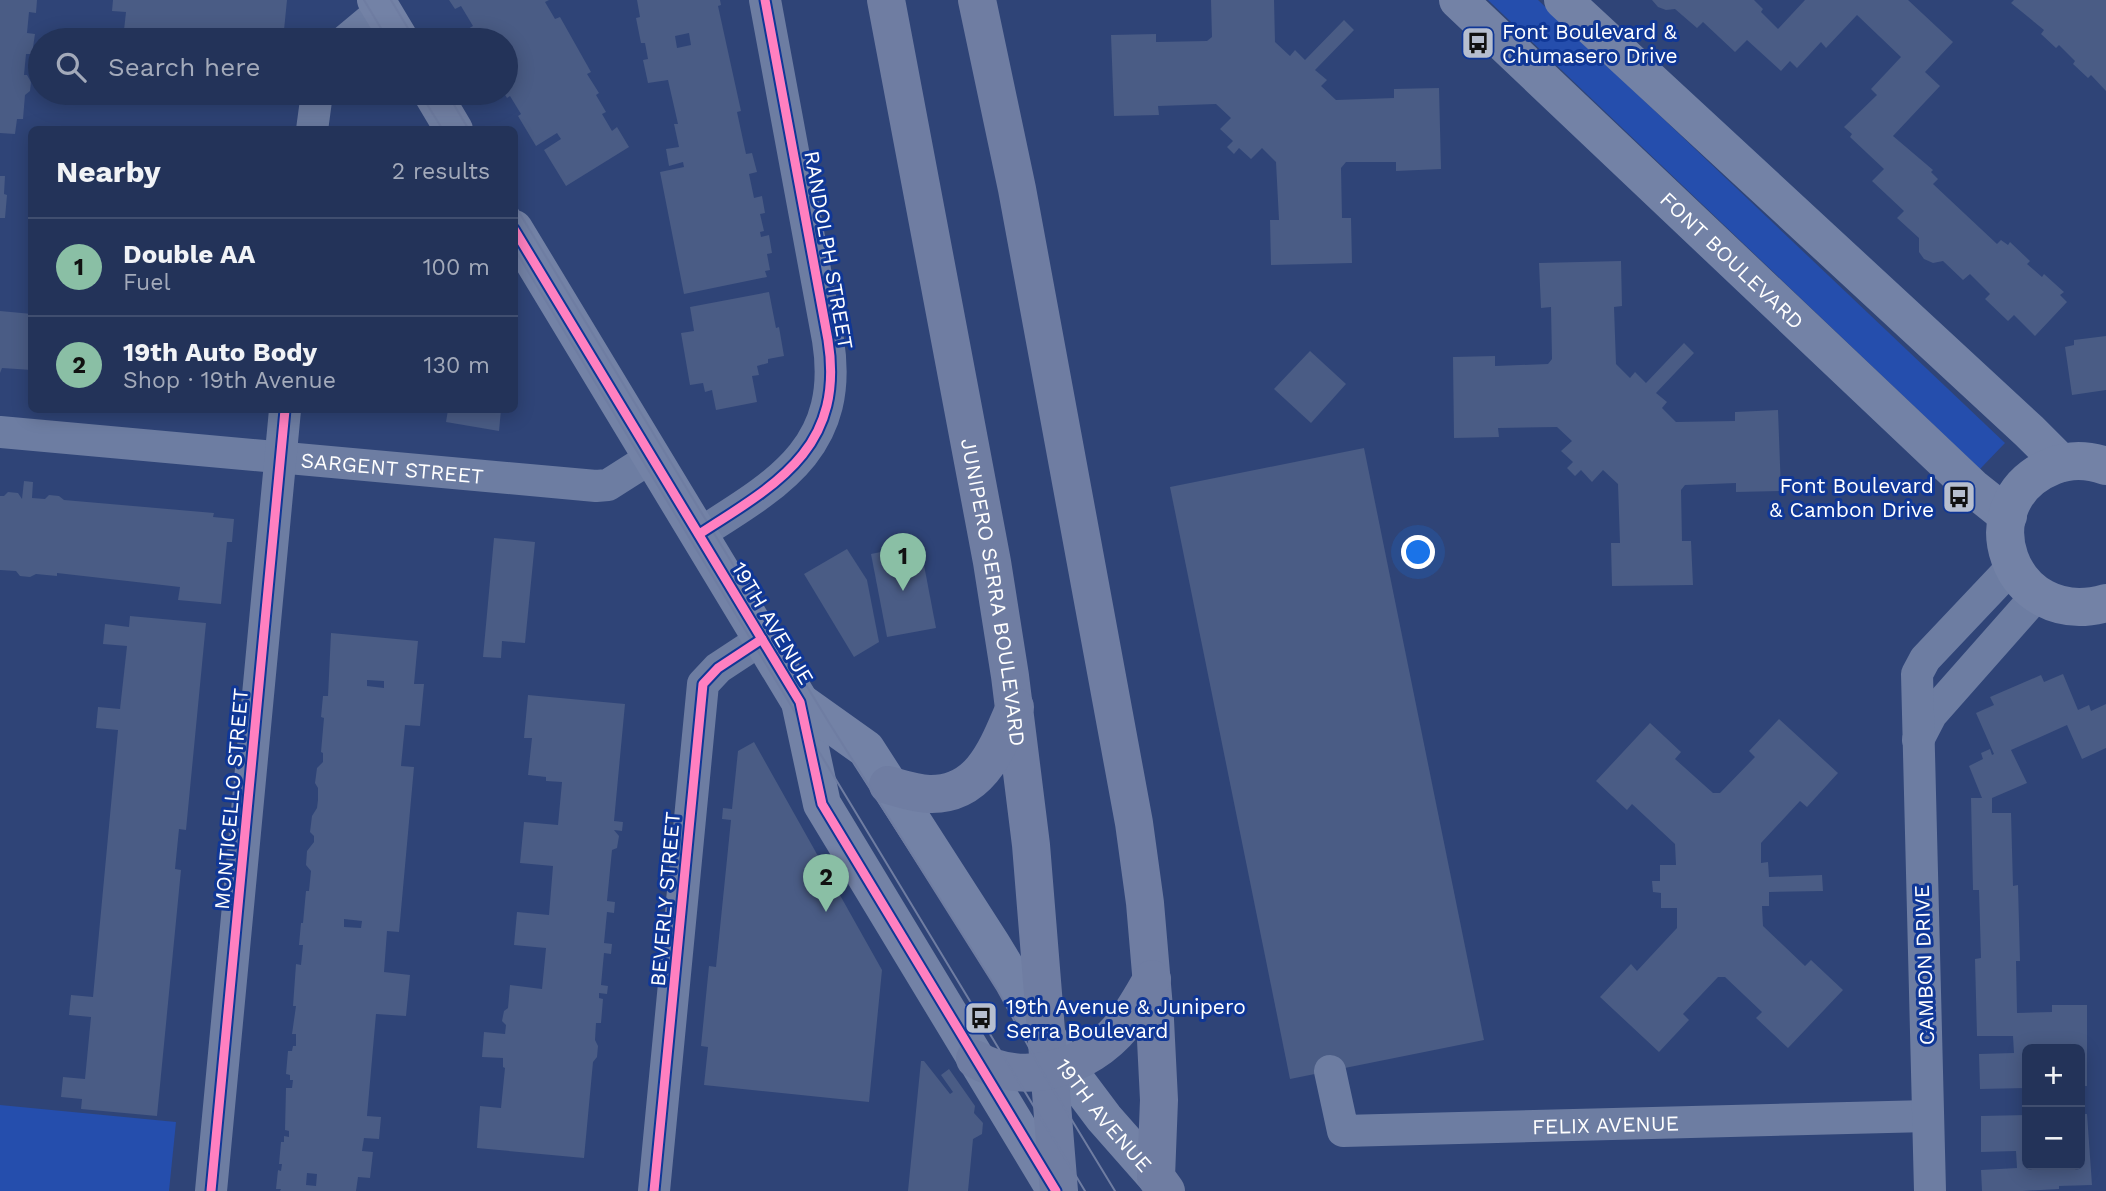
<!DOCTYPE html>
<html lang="en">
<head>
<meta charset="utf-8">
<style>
	:root { --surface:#233359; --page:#2f3f62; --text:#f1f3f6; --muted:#a3aaba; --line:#404e6f; --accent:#8abfa5 }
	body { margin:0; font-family:"Work Sans",sans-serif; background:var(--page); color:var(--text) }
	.controls { position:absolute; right:21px; bottom:21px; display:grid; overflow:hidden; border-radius:10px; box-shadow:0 4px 18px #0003 }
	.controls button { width:63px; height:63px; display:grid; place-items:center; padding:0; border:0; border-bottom:2px solid var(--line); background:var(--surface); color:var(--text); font:35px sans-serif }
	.you { position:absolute; left:1419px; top:553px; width:24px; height:24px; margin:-18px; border:5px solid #fff; border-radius:50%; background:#1a73e8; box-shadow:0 0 0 10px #1a73e833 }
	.badge { display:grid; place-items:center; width:46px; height:46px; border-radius:50%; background:var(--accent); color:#111; font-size:23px; font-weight:700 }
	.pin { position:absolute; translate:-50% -58px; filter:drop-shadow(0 2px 4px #0008) }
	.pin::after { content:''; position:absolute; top:37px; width:24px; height:21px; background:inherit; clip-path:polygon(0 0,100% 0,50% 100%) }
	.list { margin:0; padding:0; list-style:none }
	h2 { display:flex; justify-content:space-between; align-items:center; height:91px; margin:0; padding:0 28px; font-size:30px }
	h2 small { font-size:23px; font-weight:400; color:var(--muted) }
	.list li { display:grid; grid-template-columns:46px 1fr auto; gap:21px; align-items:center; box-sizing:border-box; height:98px; padding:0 28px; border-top:2px solid var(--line) }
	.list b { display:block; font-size:26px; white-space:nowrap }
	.list p { margin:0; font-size:23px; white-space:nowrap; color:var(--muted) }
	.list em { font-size:23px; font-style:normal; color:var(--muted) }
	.icon { flex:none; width:38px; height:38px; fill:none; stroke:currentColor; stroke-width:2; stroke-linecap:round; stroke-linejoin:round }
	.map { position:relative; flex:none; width:2106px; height:1191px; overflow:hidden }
	.search { position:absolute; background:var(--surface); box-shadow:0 4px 18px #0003; left:28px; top:28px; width:490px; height:77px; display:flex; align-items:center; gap:18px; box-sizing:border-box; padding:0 24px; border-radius:38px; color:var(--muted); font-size:26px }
	.panel { position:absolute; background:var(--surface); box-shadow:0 4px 18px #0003; left:28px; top:126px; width:490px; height:287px; border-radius:10px }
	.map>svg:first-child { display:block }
	.green { fill:#254ead }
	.building { fill:#4a5c85; fill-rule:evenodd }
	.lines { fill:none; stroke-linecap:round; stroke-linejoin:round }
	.street { stroke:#6d7da2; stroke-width:32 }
	.secondary { stroke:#7382a6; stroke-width:38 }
	.highway { stroke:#6f7da2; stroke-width:38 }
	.tram { stroke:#6f7da2; stroke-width:2 }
	.cycleway-casing { stroke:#103796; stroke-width:13 }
	.cycleway { stroke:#ff80c0; stroke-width:9 }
	.labels { text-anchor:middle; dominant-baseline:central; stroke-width:6; stroke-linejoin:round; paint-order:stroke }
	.poi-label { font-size:21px; fill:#fff; stroke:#103796; text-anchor:start }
	.street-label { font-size:21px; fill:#fff; stroke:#103796 }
</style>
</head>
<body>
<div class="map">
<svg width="2106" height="1191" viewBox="0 0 2106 1191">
	<rect width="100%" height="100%" fill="#2f4477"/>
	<g class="green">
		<path d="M1488,0H1538L2005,443L1980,469Z"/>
		<path d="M0,1105L176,1122L169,1191H0Z"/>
	</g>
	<g class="building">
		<path d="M0,0H37L36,13L29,12L27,33L35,34L32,54H26L24,75H27L31,82L30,91L25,95L23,119H17L15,134L0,133Z"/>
		<path d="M113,0H287L283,40H231L124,30L126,12L112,11Z"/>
		<path d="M449,0H549L545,2L555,19L560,17L591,72L587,74L599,93L596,95L606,112L602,114L612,131L617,127L629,147L566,186L544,150L561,139L557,133L536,146L518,116L521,114L510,96L507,98L504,93H506V40H472L466,30L473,26L461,6L455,9Z"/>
		<path d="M637,0H720L721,5L718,6L741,111L737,112L746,154L752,153L757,172L749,174L754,198L762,196L765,213L760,214L764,231L760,232L761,237L769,235L772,253L767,254L770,270L765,271L767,277L684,294L660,172L684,167L683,162L669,166L666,149L679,147L674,124H678L668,80L648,83L643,60L648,59L645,43H641L636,18L640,17ZM689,33L691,45L677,48L675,36Z"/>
		<path d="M1211,0H1274L1275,42L1290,56L1295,50L1305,60L1344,20L1354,30L1315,70L1327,80L1321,86L1336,100L1394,98V89L1439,88L1441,169L1396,171V162H1346L1341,168L1342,218H1351L1352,263L1271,265L1270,220H1279L1276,162L1262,148L1251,159L1239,148L1234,154L1227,147L1233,141L1220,129L1231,118L1216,104L1158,106L1159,115L1114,116L1111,35L1156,34V42L1207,41L1212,37Z"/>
		<path d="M1652,0H1754L1763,9L1761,12L1778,29L1805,0H1908L1953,42L1925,72L1940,86L1893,136L1933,170L1931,172L1938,179L1933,184L1997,244L2001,240L2008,245L2010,242L2030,261L2027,264L2042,277L2044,274L2064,292L2060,295L2067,302L2035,336L2014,315L2008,321L1985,299L1990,294L1970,274L1963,280L1943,261L1933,263L1924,259L1919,252V238L1897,218L1904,211L1872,181L1884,169L1850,137L1852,134L1844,127L1877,95L1871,89L1901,57L1857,15L1826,48L1821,42L1797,68L1790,61L1781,71L1747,40L1735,52L1703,22L1697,28L1675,9L1666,10L1658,7Z"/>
		<path d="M2014,0H2106V91L2091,75L2088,78L2073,64L2075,61L2059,45L2056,48L2041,34L2044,30L2011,3Z"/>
		<path d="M0,176H5L4,194L7,195L5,218H0Z"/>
		<path d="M1621,261L1622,306L1614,307L1616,364L1630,378L1635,372L1646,383L1684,343L1694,353L1656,393L1667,402L1662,408L1676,422L1735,421V412L1778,410L1781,491L1736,492V483L1685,485L1681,490L1682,541H1691L1693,585L1612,586L1611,543H1620L1618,484L1603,470L1592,482L1581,470L1575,476L1567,468L1573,462L1561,451L1572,441L1557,427L1498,428L1499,437L1454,438L1453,357L1495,356V366L1548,364L1552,359L1551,307L1541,308L1539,263Z"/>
		<path d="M769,292L776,328L779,327L784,356L768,359V363L757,366L759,375L752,376L757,402L716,410L712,390L705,392L703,383L690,385L681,333L694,331L690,307Z"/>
		<path d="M0,311L32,314V370L2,368L0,373Z"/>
		<path d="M2106,336V390L2072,395L2065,347L2074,345V340Z"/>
		<path d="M1310,351L1346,384L1311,423L1274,389Z"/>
		<path d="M448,410H501L499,431L446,422Z"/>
		<path d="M1364,448L1484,1040L1290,1079L1170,487Z"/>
		<path d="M24,481L33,482L32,498L45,499L49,495L59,496L64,500L214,513L213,517L234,519L232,542H227L221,604L178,600L180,587L57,573V576L36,574L30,577L20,576L16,571L0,570V496H4L8,492L18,493L22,499Z"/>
		<path d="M494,538L535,542L525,643L502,641L501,658L483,657Z"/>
		<path d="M920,544L936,628L887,637L871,554Z"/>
		<path d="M847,549L867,580L879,642L854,657L804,574Z"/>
		<path d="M130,616L206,623L186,830L179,829L175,869L181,870L157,1116L81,1109L82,1099L61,1097L63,1077L85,1079L91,1017L69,1015L71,995L93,997L118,730L96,728L98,707L120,709L127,646L103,644L105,624L129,627Z"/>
		<path d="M331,633L418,641L414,684H424L420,726L405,725L401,766L414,767L399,932L387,931L384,972L410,975L406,1016L376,1014L367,1116L381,1117L379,1139L364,1138L362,1151L373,1152L370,1178L358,1177L356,1191H280L281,1189H276L278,1170L281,1171L282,1164H279L281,1142H284V1136L289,1137V1131L285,1130L286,1088H292L293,1080H290V1075L286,1074L288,1051H292L293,1046H296V1034H292L296,1006H293L296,964L301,965L303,945H299L301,923H303L306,891H309L311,871L306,865L307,851L314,842V836L310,832L312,816L317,808L318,800V788L315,783L317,768L323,762V753L321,752L324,718L321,717L323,696H328ZM367,680L384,681V688L367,686ZM344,919L362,921L361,928L344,927ZM307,1173L317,1174L316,1186L306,1185Z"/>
		<path d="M2063,674L2078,710L2089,705L2091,711L2106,704V748L2082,759L2067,725L2011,750L2027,783L1992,798V813H2011L2013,886L2018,885L2020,961H2016L2017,1013L2052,1012V1005H2087V1086H2080V1049H2027V1088L1980,1089L1979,1054L2014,1053L2013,1036H1977L1975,959L1981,958L1979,890H1973L1971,798H1982L1969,766L1983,759L1981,753L1990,749L1992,755L1994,754L1976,713L1994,705L1990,697L2041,675L2044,682Z"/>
		<path d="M528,695L625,704L614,821L623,822L622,831L614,830L619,836L617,848L612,850L607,901L615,902L614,913L607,912L604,943L612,944L611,954L604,953L601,985L608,986L607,994L599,993V998L603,999L601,1023H596L595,1040L598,1046L597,1057L593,1062L584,1158L477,1148L480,1106L501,1108L505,1068L503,1067V1058L482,1057L484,1032L505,1034L506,1025L502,1021L504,1011L508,1008L510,985L542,989L546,948L514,945L517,912L549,915L553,866L520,863L524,822L558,825L562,782L546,781V777L528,775L532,738H524Z"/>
		<path d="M1779,719L1838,773L1807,807L1800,801L1761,843V863L1768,862L1769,877L1822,875L1823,891L1769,892V906H1762L1763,926L1805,966L1811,960L1843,990L1788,1048L1756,1018L1762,1012L1725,977H1718L1683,1014L1689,1020L1659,1052L1600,997L1631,964L1637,971L1677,928V908H1661V893L1653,892L1652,881H1660V865H1676L1675,844L1632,804L1627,810L1596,781L1650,723L1681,752L1675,759L1713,793H1720L1755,757L1749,751Z"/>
		<path d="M754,742L882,970L869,1102L704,1085L708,1047L701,1046L709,966L716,967L731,820L722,819L723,808L732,809L738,751Z"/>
		<path d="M921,1061H924L950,1094L953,1092L941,1075L949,1069L975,1106L974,1113L983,1123L982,1134L973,1139L968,1191H908Z"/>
		<path d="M2080,1114H2087L2092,1185L2059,1186V1189L2022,1191H1982L1981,1170L2017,1168L2016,1151L1981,1152V1116L2027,1115V1165H2080Z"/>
	</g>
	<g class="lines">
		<g class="street">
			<path d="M346,40L382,10"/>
			<path d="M312,130L317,93"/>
			<path id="s1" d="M0,432L596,486L608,485L652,457"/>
			<path d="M699,534C778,484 845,447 828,340L765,0"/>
			<path d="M1918,740L1931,715L2037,595"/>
			<path id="s2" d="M1330,1071L1343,1131L1928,1116"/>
			<path d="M211,1191L285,410"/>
			<path d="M654,1191L703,684L718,668L762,639"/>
			<path d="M1930,1191L1917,674L1925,659L2013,566"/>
		</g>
		<g class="secondary">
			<path d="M376,0L400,40"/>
			<path id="s3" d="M1458,0L1974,489L2008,516"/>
			<path d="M1563,0L2029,431L2061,463"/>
			<path d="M432,93L454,130"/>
			<path d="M514,229L800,702L822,804L1056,1191"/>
			<path d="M2106,466C2089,460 2070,459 2053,466C1965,501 2008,631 2106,603"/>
			<path id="s4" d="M800,702L866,749L992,945L1065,1066L1104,1118L1156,1177"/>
		</g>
		<g class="highway">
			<path id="s5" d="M886,0L992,562L1010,676L1031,845L1059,1191"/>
			<path d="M977,0L1017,189L1134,823L1145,903L1155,1020L1159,1100L1156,1177L1166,1191"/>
			<path d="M888,785C902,789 916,794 930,794C982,795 998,746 1015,707"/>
			<path d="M975,1059C1024,1088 1088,1068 1123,1025C1134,1011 1143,995 1152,979"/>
		</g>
		<g class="tram">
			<path d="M364,0L388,40"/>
			<path d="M391,0L415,40"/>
			<path d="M420,93L443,130"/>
			<path d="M447,93L469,130"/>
			<path d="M514,204L828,721L998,991L1042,1071L1115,1191"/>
			<path d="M514,248L1085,1191"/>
		</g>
		<defs>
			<g id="cycleway">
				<path d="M514,229L800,702L822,804L1056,1191"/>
				<path d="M699,534C778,484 845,447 828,340L765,0"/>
				<path d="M211,1191L285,410"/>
				<path d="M654,1191L703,684L718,668L762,639"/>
			</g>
		</defs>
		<use href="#cycleway" class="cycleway-casing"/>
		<use href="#cycleway" class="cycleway"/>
	</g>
	<defs>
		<symbol id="bus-square" viewBox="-11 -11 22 22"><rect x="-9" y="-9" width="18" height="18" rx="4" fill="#b6becf" stroke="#103796"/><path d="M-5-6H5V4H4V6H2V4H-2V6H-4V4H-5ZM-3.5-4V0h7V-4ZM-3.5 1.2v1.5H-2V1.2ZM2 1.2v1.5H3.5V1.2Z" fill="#111"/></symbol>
	</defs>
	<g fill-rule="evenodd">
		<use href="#bus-square" x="1459" y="24" width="38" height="38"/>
		<use href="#bus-square" x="1940" y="478" width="38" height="38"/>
		<use href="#bus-square" x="962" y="999" width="38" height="38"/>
	</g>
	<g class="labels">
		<g class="poi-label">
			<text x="1502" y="31">Font Boulevard &amp;<tspan x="1502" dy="24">Chumasero Drive</tspan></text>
			<text x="1934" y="485" text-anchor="end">Font Boulevard<tspan x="1934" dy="24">&amp; Cambon Drive</tspan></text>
			<text x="1006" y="1006">19th Avenue &amp; Junipero<tspan x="1006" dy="24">Serra Boulevard</tspan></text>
		</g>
		<g class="street-label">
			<text transform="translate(829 250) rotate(80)">RANDOLPH STREET</text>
			<text stroke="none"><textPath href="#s3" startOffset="378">FONT BOULEVARD</textPath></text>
			<text stroke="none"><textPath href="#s1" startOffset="394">SARGENT STREET</textPath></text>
			<text stroke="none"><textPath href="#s5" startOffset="602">JUNIPERO SERRA BOULEVARD</textPath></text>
			<text transform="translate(773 623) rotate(59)">19TH AVENUE</text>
			<text transform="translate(231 799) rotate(-85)">MONTICELLO STREET</text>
			<text transform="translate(665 899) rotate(-85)">BEVERLY STREET</text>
			<text transform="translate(1924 965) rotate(-92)">CAMBON DRIVE</text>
			<text stroke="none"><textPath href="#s4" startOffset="518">19TH AVENUE</textPath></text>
			<text stroke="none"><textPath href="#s2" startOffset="324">FELIX AVENUE</textPath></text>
		</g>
	</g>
</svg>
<div class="controls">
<button>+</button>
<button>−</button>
</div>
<div class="you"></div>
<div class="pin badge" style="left:903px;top:591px">1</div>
<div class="pin badge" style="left:826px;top:912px">2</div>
<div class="search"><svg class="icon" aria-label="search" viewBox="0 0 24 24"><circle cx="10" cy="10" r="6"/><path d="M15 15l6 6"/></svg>Search here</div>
<section class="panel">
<h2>Nearby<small>2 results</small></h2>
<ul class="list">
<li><span class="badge">1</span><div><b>Double AA</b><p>Fuel</p></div><em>100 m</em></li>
<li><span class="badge">2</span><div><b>19th Auto Body</b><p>Shop · 19th Avenue</p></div><em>130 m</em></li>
</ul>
</section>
</div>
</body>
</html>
